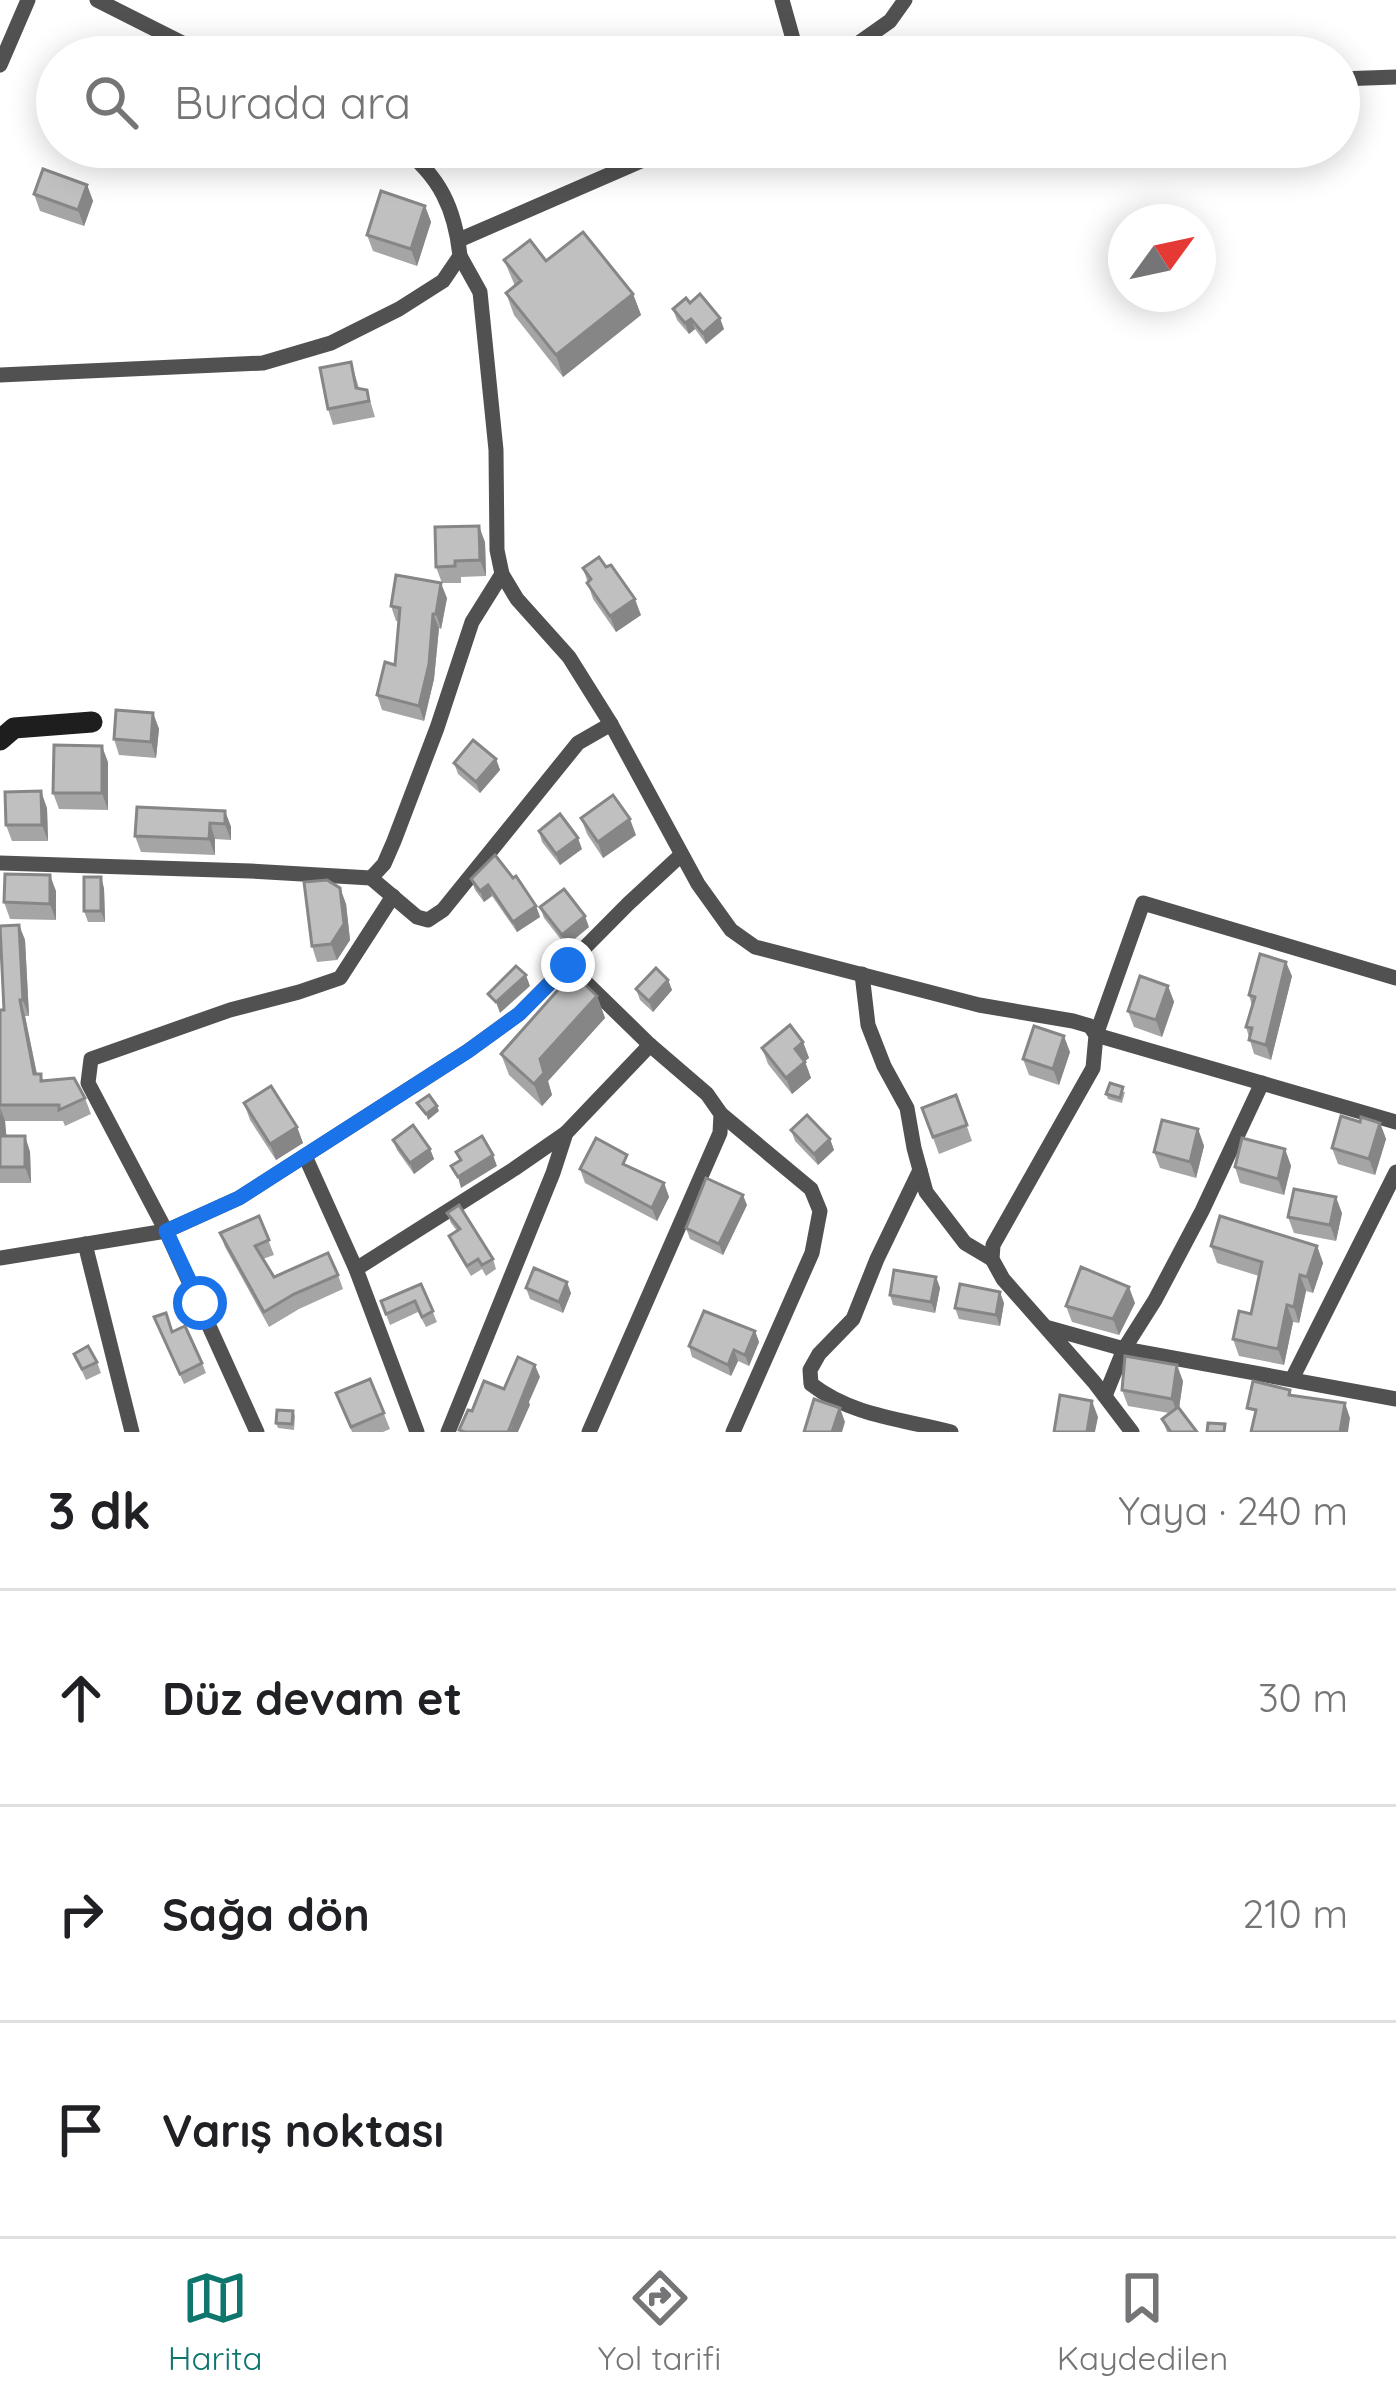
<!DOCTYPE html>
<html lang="tr">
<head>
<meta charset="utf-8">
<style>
	:root { --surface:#fff; --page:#f2f2f2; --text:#202124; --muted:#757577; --line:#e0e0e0; --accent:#0f766e }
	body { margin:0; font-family:Quicksand,sans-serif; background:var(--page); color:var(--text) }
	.compass { position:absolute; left:1108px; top:204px; width:108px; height:108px; border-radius:50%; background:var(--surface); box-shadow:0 6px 30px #0003; rotate:57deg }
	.stop { position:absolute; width:36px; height:36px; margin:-27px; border:9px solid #1a73e8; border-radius:50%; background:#fff }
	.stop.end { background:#1a73e8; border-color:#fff; box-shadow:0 3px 12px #0008 }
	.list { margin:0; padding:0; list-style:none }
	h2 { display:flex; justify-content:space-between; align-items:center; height:156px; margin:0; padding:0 48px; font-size:51px }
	h2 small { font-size:39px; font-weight:400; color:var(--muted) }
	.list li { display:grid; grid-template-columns:78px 1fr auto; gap:36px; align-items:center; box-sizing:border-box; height:216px; padding:0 48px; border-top:3px solid var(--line) }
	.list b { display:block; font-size:45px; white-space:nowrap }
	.list em { font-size:39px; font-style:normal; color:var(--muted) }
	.icon { flex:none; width:66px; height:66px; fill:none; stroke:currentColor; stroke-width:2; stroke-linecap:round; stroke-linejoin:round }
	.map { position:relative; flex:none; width:1396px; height:1432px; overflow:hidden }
	.search { position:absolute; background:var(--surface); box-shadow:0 6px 30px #0003; left:36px; right:36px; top:36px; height:132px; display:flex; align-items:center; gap:30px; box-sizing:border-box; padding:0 42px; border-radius:66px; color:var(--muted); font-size:45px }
	.sheet { height:804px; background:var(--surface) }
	nav { display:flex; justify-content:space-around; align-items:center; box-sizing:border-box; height:168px; border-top:3px solid var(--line); background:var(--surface); font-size:33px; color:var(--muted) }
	nav a { display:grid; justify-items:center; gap:6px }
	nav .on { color:var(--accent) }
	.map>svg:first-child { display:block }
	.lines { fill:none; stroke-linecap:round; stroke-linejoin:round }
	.street { stroke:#515151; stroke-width:15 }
	.secondary { stroke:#1e1e1e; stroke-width:21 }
	.wall { fill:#a5a5a5 }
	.shaded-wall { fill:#868686 }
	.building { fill:#c0c0c0; stroke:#868686; stroke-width:3 }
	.route { stroke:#1a73e8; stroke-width:15 }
</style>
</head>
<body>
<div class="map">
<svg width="1396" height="1432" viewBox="0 0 1396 1432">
	<rect width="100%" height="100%" fill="#fff"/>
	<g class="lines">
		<g class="street">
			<path d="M97,0L210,57"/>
			<path d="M782,0L798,57"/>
			<path d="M839,57L890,21L905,0"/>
			<path d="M0,65L28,0"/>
			<path d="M1339,79L1396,77"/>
			<path d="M459,240L673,147"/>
			<path d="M460,256L480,292L496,450L497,550L502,574L517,599L569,657L611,724L698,884L731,930L755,947L979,1005L1073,1021L1090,1026L1096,1035L1093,1068L993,1245L992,1259L1003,1279L1094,1382L1132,1432"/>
			<path d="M0,375L263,363L331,343L399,309L443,281L460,256C455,209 440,176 401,147"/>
			<path d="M0,863L250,871L371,878L384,864L394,841L437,728L472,622L502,574"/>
			<path d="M371,878L417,917L428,920L443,910L578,743L611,724"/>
			<path d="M568,965L650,1045L707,1094L721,1114L720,1133L589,1432"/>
			<path d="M862,974L868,1025L884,1066L907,1108L914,1148L926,1192L965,1243L992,1259"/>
			<path d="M1396,978L1143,903L1096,1035L1396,1122"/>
			<path d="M721,1114L811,1189L820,1211L812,1253L733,1432"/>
			<path d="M305,1156L356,1269L417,1432"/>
			<path d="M920,1170L877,1259L853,1319L819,1354L810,1370L811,1384C852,1416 902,1419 951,1432"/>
			<path d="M85,1244L132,1432"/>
			<path d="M0,1258L166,1231L239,1198L468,1051L519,1014L628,904L681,855"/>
			<path d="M356,1269L514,1169L566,1133"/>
			<path d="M1049,1328L1124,1349L1155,1300L1202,1211L1262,1083"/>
			<path d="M1292,1379L1396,1172"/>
			<path d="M1105,1396L1124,1349L1396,1399"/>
			<path d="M257,1432L166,1231L88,1083L91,1059L230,1010L299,992L340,978L393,896"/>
			<path d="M448,1432L553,1173L566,1133L650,1045"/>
		</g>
		<path class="secondary" d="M0,740L14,728L92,722"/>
	</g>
	<g class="wall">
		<path d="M87,185L93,201L84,226L40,211L34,194Z"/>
		<path d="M425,206L431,222L417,266L373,251L367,235Z"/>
		<path d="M504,260L546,261L633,294L641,315L563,377L514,315L506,293L515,286Z"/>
		<path d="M690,303L724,329L706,344L695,329L689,334L677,320L673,309Z"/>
		<path d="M351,362L359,388L367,390L375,417L333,425L328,409Z"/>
		<path d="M485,542L486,576L461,577V583H442L436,567Z"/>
		<path d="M583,568L641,615L616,632L593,599Z"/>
		<path d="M447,598L441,629L439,628L434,679L424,721L382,710L377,695L395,665L399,621H396L391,606Z"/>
		<path d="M153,713L159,729L156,758L119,755L114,739Z"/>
		<path d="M496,759L500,770L480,793L458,774L454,763Z"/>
		<path d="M108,762V810L59,809L53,793Z"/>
		<path d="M47,808L48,841H12L6,825Z"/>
		<path d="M225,811L231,827V840L215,839V855L141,852L135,836Z"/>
		<path d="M581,818L636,835L603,858L587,834Z"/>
		<path d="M539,831L582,849L560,865L542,842Z"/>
		<path d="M471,879L536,906L540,917L517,932L492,896L484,902L475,890Z"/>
		<path d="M104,888L105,922H88L84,911Z"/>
		<path d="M340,888L346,904L350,940L337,960L317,962L312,946Z"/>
		<path d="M56,891V920L10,919L4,902Z"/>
		<path d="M540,907L589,927L566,946L544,918Z"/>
		<path d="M19,925L25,940L29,1016H25L37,1074H41L43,1081L85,1098L91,1114L65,1126L63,1121H5L6,1136H25L30,1152L31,1183H0V1010H4Z"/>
		<path d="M1292,976L1271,1060L1254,1054L1246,1027L1252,1006L1249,995Z"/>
		<path d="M668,980L672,990L653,1012L640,1000L636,989Z"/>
		<path d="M1168,986L1174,1002L1162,1037L1134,1027L1128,1011Z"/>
		<path d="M597,996L605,1018L548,1081L552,1095L542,1106L509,1075L501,1054Z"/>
		<path d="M803,1042L809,1058L805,1061L811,1078L792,1094L768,1064L762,1048Z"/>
		<path d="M1070,1052L1059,1085L1029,1075L1023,1059Z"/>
		<path d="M1125,1092L1122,1103L1108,1099L1106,1094Z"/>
		<path d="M956,1095L972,1141L939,1154L922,1108Z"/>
		<path d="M244,1103L297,1127L303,1143L276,1160L250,1120Z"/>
		<path d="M1360,1122L1380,1123L1386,1139L1375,1175L1338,1164L1332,1148Z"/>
		<path d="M1198,1129L1204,1146L1196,1178L1160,1168L1154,1152Z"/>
		<path d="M791,1130L830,1139L834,1150L818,1165L795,1141Z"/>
		<path d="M393,1140L430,1149L434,1159L414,1174L397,1150Z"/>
		<path d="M1285,1149L1291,1166L1284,1195L1240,1183L1235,1167Z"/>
		<path d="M632,1168L664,1183L669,1197L657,1221L585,1183L580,1169Z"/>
		<path d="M747,1205L723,1255L690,1239L686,1228Z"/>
		<path d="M447,1213L493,1259L496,1269L486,1276L482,1269L471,1276L453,1246L449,1236L457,1231L451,1223Z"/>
		<path d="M1342,1213L1336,1241L1294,1233L1288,1217Z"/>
		<path d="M259,1216L274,1255L263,1259L274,1277L338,1275L343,1289L299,1309L269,1327L225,1247L220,1233Z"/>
		<path d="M1211,1246H1317L1323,1263L1313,1293L1306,1291L1299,1323L1293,1322L1284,1365L1239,1356L1233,1339L1251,1314L1259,1276L1217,1263Z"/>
		<path d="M936,1277L940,1288L935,1313L893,1305L890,1295Z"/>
		<path d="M421,1284L437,1322L426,1327L418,1312L390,1325L381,1301Z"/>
		<path d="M526,1288L571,1293L563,1313L530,1299Z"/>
		<path d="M1004,1303L1000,1326L959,1319L955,1308Z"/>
		<path d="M1135,1303L1119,1335L1072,1322L1066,1306Z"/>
		<path d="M154,1317L172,1332L202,1363L206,1373L184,1384Z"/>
		<path d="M755,1331L759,1342L749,1366L738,1361L731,1376L692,1357L689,1346Z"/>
		<path d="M74,1354L97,1362L101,1373L86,1380Z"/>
		<path d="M370,1379L390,1429L383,1432H352L336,1393Z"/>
		<path d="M1183,1381L1179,1408L1197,1432H1167L1162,1419L1169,1413L1128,1406L1122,1390Z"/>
		<path d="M293,1411L295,1416L294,1430L278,1428L276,1423Z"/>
	</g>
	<g class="shaded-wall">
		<path d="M87,185L93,201L84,226L78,210Z"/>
		<path d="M425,206L431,222L417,266L411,249Z"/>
		<path d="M633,294L641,315L563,377L556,355Z"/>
		<path d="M720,318L724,329L706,344L703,333Z"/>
		<path d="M691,319L695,329L689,334L685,323Z"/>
		<path d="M479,526L485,542L486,576L480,560Z"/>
		<path d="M441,583L447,598L441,629L436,614Z"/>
		<path d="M635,599L641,615L616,632L610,616Z"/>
		<path d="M433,614L439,628L434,679L424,721L419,706Z"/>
		<path d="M153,713L159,729L156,758L151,742Z"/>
		<path d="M102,746L108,762V810L102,793Z"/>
		<path d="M496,759L500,770L480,793L476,782Z"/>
		<path d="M41,791L47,808L48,841L42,825Z"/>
		<path d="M225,811L231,827V840L225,824Z"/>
		<path d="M630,819L636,835L603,858L598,842Z"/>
		<path d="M210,823L215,839V855L209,839Z"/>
		<path d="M578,838L582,849L560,865L556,854Z"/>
		<path d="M50,875L56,891V920L50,904Z"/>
		<path d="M101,877L104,888L105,922L101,911Z"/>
		<path d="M488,885L492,896L484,902L480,891Z"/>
		<path d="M340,888L346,904L350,940L337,960L331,944Z"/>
		<path d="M536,906L540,917L517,932L513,922Z"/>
		<path d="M585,916L589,927L566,946L562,935Z"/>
		<path d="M19,925L25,940L29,1016L23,1000Z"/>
		<path d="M1286,962L1292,976L1271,1060L1266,1045Z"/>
		<path d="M526,975L530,986L500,1013L496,1002Z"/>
		<path d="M668,980L672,990L653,1012L649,1001Z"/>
		<path d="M1168,986L1174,1002L1162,1037L1156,1020Z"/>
		<path d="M597,996L605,1018L548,1081L552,1095L542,1106L534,1084L540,1059Z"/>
		<path d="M20,1000L25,1016L40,1090L34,1074Z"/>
		<path d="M1064,1036L1070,1052L1059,1085L1053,1069Z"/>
		<path d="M803,1042L809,1058L800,1065L795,1049Z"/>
		<path d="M805,1062L811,1078L792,1094L786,1078Z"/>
		<path d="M437,1106L439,1111L428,1120L426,1114Z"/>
		<path d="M0,1107L5,1121L8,1152L2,1136Z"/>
		<path d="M1380,1123L1386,1139L1375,1175L1369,1159Z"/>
		<path d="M297,1127L303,1143L276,1160L270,1144Z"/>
		<path d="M1198,1129L1204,1146L1196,1178L1190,1162Z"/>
		<path d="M25,1136L30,1152L31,1183L25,1167Z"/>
		<path d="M830,1139L834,1150L818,1165L814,1154Z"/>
		<path d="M430,1149L434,1159L414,1174L410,1163Z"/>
		<path d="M1285,1149L1291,1166L1284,1195L1278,1179Z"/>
		<path d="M493,1155L497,1166L461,1188L458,1177Z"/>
		<path d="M664,1183L669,1197L657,1221L652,1208Z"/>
		<path d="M743,1195L747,1205L723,1255L719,1244Z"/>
		<path d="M1336,1197L1342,1213L1336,1241L1330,1225Z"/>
		<path d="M1317,1246L1323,1263L1313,1293L1307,1277Z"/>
		<path d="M1300,1275L1306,1291L1299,1323L1294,1307Z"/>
		<path d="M936,1277L940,1288L935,1313L931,1302Z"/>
		<path d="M567,1282L571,1293L563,1313L559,1302Z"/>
		<path d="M1129,1287L1135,1303L1119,1335L1113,1319Z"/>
		<path d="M1000,1292L1004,1303L1000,1326L996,1315Z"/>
		<path d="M1287,1305L1293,1322L1284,1365L1278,1349Z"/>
		<path d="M755,1331L759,1342L749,1366L745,1355Z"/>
		<path d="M734,1350L738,1361L731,1376L728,1365Z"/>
		<path d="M535,1365L540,1377L529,1402L530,1405L518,1432H510L523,1392Z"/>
		<path d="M1177,1365L1183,1381L1178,1415L1172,1399Z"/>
		<path d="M1092,1401L1098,1417L1095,1432H1087Z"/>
		<path d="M1345,1403L1350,1418L1348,1432H1340Z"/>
		<path d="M840,1408L845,1422L842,1432H832Z"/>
	</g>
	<g class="building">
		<path d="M369,42L370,57H335L334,45Z"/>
		<path d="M43,169L87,185L78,210L34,194Z"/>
		<path d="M381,191L425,206L411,249L367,235Z"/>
		<path d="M583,232L633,294L556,355L506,293L521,281L504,260L530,240L546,261Z"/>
		<path d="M700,294L720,318L703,333L691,319L685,323L673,309L686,298L690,303Z"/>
		<path d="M351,362L356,388L367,390L369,401L328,409L320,368Z"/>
		<path d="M479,526L480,560L455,561V566L436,567L435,527Z"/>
		<path d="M599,557L606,567L611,565L635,599L610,616L587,583L591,579L583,568Z"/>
		<path d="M396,575L441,583L436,614H433L429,664L419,706L377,695L385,662L395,665L400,608L391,606Z"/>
		<path d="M116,710L153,713L151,742L114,739Z"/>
		<path d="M473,740L496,759L476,782L454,763Z"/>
		<path d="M54,745L102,746V793H53Z"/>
		<path d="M41,791L42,825H6L5,792Z"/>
		<path d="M613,795L630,819L598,842L581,818Z"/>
		<path d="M137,807L225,811V824L210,823L209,839L135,836Z"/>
		<path d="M560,814L578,838L556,854L539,831Z"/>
		<path d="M495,855L513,878L516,876L536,906L513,922L488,885L480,891L471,879Z"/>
		<path d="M5,874L50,875V904L4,902Z"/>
		<rect x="84" y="877" width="17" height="34"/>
		<path d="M327,880L340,888L344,924L331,944L312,946L304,882Z"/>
		<path d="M564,889L585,916L562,935L540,907Z"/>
		<path d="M19,925L23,1000H20L34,1074H41V1081L74,1078L85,1098L59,1110V1105H0V1010H4L0,926Z"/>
		<path d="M1260,954L1286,962L1266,1045L1249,1040L1252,1028L1246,1027L1255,997L1249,995Z"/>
		<path d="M516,966L526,975L496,1002L488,994Z"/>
		<path d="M656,968L668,980L649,1001L636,989Z"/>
		<path d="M573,973L597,996L540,1059L544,1073L534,1084L501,1054Z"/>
		<path d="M1140,976L1168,986L1156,1020L1128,1011Z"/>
		<path d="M790,1025L803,1042L795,1049L805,1062L786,1078L762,1048Z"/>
		<path d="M1034,1026L1064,1036L1053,1069L1023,1059Z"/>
		<path d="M1110,1083L1123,1087L1120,1098L1106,1094Z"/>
		<path d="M271,1086L297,1127L270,1144L244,1103Z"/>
		<path d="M429,1095L437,1106L426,1114L417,1103Z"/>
		<path d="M956,1095L967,1125L933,1137L922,1108Z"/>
		<path d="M0,1115L2,1136H25V1167H0Z"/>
		<path d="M807,1115L830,1139L814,1154L791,1130Z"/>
		<path d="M1341,1116L1360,1122L1361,1117L1380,1123L1369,1159L1332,1148Z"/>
		<path d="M1162,1120L1198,1129L1190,1162L1154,1152Z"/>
		<path d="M413,1125L430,1149L410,1163L393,1140Z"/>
		<path d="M482,1136L493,1155L458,1177L451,1166L461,1160L456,1152Z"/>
		<path d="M596,1138L627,1155L623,1164L664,1183L652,1208L580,1169Z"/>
		<path d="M1242,1138L1285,1149L1278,1179L1235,1167Z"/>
		<path d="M706,1178L743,1195L719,1244L686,1228Z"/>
		<path d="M1294,1189L1336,1197L1330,1225L1288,1217Z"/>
		<path d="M459,1205L493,1259L482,1265L478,1259L467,1266L449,1236L460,1229L447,1213Z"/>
		<path d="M259,1216L269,1240L255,1246L274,1277L328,1253L338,1275L294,1294L264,1312L220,1233Z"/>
		<path d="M1220,1216L1317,1246L1307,1277L1300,1275L1294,1307L1287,1305L1278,1349L1233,1339L1239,1311L1251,1314L1262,1262L1211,1246Z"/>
		<path d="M1081,1267L1129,1287L1113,1319L1066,1306Z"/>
		<path d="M534,1268L567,1282L559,1302L526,1288Z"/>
		<path d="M894,1270L936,1277L931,1302L890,1295Z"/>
		<path d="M421,1284L433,1311L422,1317L415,1301L386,1314L381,1301Z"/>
		<path d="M960,1284L1000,1292L996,1315L955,1308Z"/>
		<path d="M704,1311L755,1331L745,1355L734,1350L728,1365L689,1346Z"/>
		<path d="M166,1313L172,1332L185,1326L202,1363L180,1374L154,1317Z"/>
		<path d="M88,1346L97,1362L82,1369L74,1354Z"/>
		<path d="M1125,1356L1177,1365L1172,1399L1122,1390Z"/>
		<path d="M518,1357L535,1365L509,1430L514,1432H465L459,1430L468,1410L472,1411L484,1381L504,1389Z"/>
		<path d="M370,1379L384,1413L351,1427L336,1393Z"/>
		<path d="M1253,1381L1290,1390L1289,1395L1345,1403L1340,1432H1251L1256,1410L1247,1408Z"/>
		<path d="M1060,1395L1092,1401L1087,1432H1054Z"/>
		<path d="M814,1399L840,1408L832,1432H804Z"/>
		<path d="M1178,1407L1197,1432H1171L1162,1419Z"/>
		<path d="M277,1410L293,1411L292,1424L276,1423Z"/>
		<path d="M1208,1423L1225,1424L1224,1432H1207Z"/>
	</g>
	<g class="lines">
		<path class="route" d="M200,1303L166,1231L239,1198L468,1051L519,1014L568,965"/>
	</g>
</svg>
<svg class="compass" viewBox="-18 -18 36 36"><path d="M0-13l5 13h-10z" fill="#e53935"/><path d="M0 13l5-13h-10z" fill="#757577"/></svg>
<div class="stop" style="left:200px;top:1303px"></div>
<div class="stop end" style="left:568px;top:965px"></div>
<div class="search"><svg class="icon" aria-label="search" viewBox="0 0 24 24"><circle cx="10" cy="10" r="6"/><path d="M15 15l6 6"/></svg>Burada ara</div>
</div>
<section class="sheet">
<h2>3 dk<small>Yaya · 240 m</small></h2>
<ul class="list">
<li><svg class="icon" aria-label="ahead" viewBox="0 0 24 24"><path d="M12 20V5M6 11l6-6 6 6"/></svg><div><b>Düz devam et</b></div><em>30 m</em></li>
<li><svg class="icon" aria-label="right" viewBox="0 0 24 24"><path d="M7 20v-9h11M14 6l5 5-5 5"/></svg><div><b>Sağa dön</b></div><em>210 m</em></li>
<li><svg class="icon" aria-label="arrive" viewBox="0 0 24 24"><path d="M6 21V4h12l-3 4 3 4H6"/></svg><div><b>Varış noktası</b></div></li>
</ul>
</section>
<nav>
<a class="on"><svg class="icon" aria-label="map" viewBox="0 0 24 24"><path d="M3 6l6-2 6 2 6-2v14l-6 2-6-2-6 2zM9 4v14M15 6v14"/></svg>Harita</a>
<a><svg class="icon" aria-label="directions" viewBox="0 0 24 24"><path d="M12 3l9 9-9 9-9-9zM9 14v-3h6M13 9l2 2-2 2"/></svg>Yol tarifi</a>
<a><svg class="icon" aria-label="saved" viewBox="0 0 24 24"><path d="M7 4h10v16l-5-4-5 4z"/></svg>Kaydedilen</a>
</nav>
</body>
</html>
